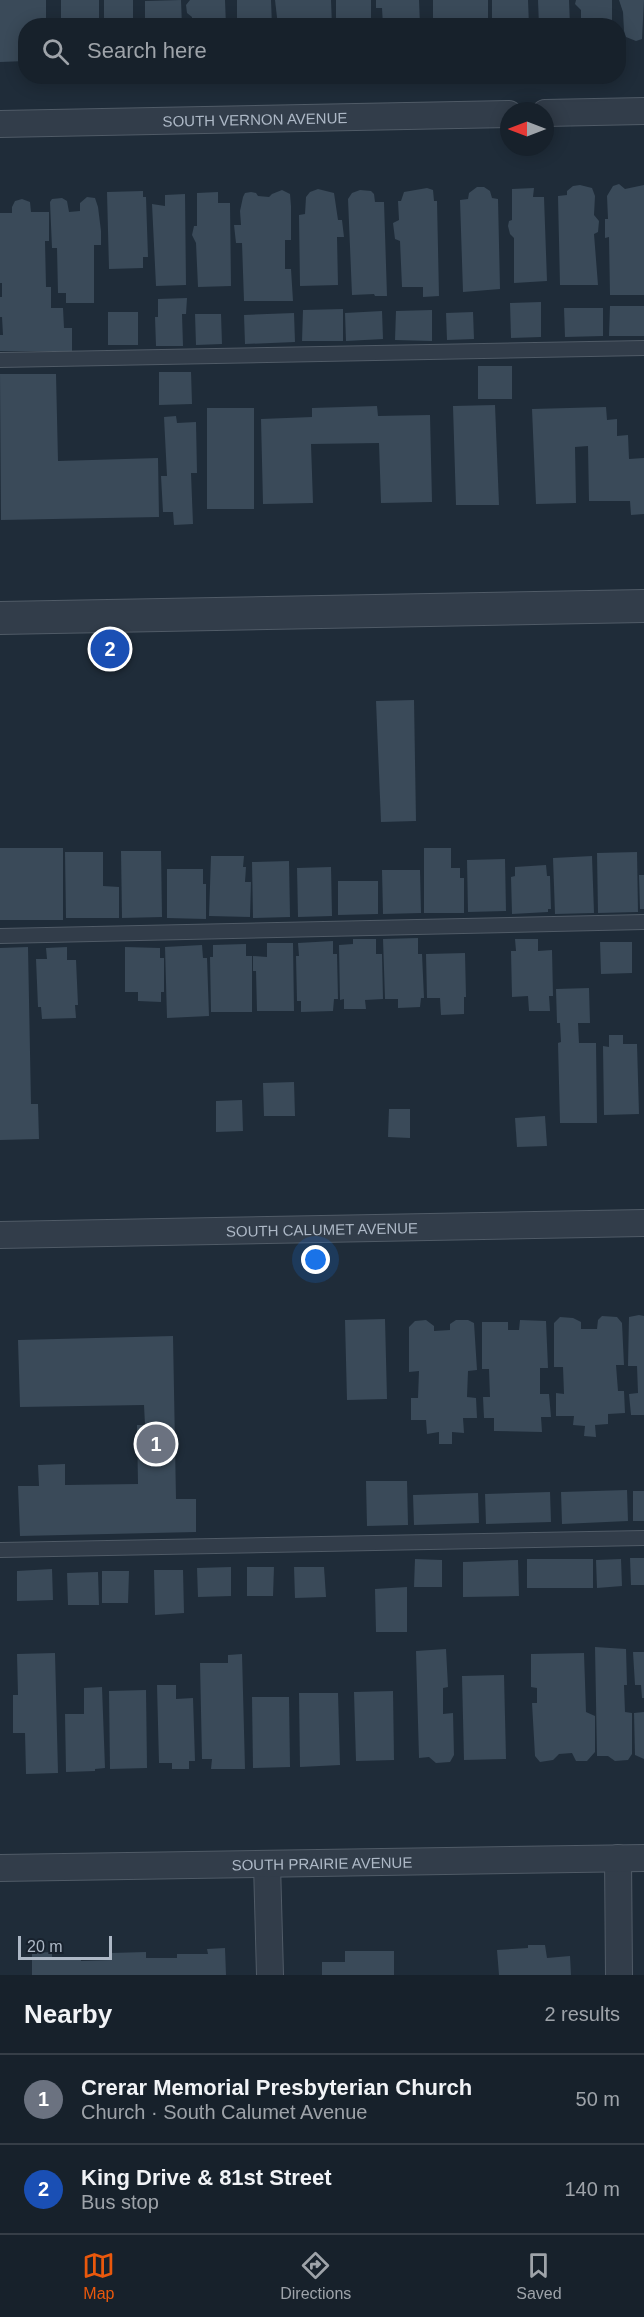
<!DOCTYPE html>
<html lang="en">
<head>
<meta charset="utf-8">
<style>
	:root { --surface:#17212b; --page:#242e37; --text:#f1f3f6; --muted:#9ea3a9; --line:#363e47; --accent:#ea580c }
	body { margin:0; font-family:Arial,sans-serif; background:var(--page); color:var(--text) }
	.compass { position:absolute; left:500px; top:102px; width:54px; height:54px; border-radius:50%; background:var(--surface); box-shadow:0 3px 15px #0003; rotate:270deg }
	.scale { position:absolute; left:18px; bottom:15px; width:94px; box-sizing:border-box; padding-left:6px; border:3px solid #adb8c6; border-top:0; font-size:16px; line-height:21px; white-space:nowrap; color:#adb8c6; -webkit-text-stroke:4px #18222e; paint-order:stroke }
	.you { position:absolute; left:316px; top:1260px; width:21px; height:21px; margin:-15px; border:4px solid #fff; border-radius:50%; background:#1a73e8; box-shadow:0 0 0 9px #1a73e833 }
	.badge { display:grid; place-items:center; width:39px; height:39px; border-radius:50%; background:var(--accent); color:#fff; font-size:20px; font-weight:700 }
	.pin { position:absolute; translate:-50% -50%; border:3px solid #fff; box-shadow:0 2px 6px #0006 }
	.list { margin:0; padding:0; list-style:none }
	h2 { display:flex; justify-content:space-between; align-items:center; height:78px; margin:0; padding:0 24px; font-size:26px }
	h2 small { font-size:20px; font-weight:400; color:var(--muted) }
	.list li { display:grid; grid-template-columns:39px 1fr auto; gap:18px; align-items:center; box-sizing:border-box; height:90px; padding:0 24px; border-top:2px solid var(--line) }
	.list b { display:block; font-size:22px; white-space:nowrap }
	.list p { margin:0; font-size:20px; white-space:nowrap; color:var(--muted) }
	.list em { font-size:20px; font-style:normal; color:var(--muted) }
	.icon { flex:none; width:33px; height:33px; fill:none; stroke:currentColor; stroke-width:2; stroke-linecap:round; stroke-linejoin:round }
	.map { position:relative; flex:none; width:644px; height:1975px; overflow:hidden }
	.search { position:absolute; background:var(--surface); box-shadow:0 3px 15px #0003; left:18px; right:18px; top:18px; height:66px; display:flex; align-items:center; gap:15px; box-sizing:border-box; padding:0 21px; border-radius:24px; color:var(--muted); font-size:22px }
	.sheet { height:258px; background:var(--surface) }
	nav { display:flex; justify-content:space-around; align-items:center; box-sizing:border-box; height:84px; border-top:2px solid var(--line); background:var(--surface); font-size:16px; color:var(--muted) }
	nav a { display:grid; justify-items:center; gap:3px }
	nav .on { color:var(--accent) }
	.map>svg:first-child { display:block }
	.building { fill:#3a4a59 }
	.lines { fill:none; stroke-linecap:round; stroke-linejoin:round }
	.service-casing { stroke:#505b67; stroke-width:16 }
	.minor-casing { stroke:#505b67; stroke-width:28 }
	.tertiary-casing { stroke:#505b67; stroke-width:34 }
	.service { stroke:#323d4a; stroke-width:14 }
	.minor { stroke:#323d4a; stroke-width:26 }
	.tertiary { stroke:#323d4a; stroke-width:32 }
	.labels { text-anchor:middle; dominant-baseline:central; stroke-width:5; stroke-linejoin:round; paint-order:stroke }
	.street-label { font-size:15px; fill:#adb8c6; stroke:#18222e }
</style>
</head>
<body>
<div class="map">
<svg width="644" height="1975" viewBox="0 0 644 1975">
	<rect width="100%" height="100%" fill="#1f2c39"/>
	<g class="building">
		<path d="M0,0H46V26H26V61L0,62Z"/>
		<rect x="61" y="0" width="38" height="26"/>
		<rect x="104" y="0" width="29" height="26"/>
		<path d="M181,0L182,26H145V1Z"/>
		<path d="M190,0H225L226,26H192V17L187,13L186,5Z"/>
		<path d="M237,0H271L272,26H237Z"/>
		<path d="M275,0H331L332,26H278Z"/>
		<rect x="336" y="0" width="35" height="26"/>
		<path d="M376,0H419L420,26H383L382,8H376Z"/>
		<rect x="433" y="0" width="55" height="26"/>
		<path d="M492,0H528L529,26H492Z"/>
		<path d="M538,0H569L570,26H539Z"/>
		<path d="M576,0H612V26H581V10L575,4Z"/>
		<path d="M619,0H644L642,39L636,41L626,37L624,31L623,12Z"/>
		<path d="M619,184L625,189L644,185V295H610L609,237L605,238V219H608L607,196L613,186Z"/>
		<path d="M580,185L592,188L595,196L594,215L599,221L598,232L594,234L598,285H560L558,196L567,195V191L573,186Z"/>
		<path d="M477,187H484L490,191L492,198L498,199L500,289L463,292L460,200L468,199L469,193Z"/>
		<path d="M427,188L433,190L434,201H437L439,296L423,297V287H402L400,241L395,239L393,223L399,220L398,201H401L404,192Z"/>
		<path d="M534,188L533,197H544L547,281L514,283V238L510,234L508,226L509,221L512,220V189Z"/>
		<path d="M318,189L334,193L338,220H342L344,237H337L338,285L300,286L299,215L305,214L306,197L310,192Z"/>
		<path d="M282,190L290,194L291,206V240H285V269H291L293,301H244L242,243H236L234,225H241L240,211L243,197L245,193L251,192L256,193L258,196L269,197L272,194Z"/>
		<path d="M360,190L371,191L374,194L375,202H384L387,296H375L374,294L352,295L348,199L352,193Z"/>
		<path d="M143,191V197H146L148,257H143V268L109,269L107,192Z"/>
		<path d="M218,192V203H230L231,286L198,287L196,243L192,235L194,226H197V193Z"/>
		<path d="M185,194L186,285L156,286L152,204L165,206V195Z"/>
		<path d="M87,197L95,198L98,207L101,231V245H94V303H66V293H58L57,248H52L50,202L52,199L62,198L67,201L69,212L80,211V203Z"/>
		<path d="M22,199L30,202L31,212H49V241H45L46,287H51V308H63L64,328H72V351H0V335H3L2,317H0V297H2V283H0V213H12V207L15,201Z"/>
		<path d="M187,298L186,314H182L183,346H156L155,317H158V299Z"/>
		<path d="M541,302V337L511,338L510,303Z"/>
		<path d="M610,306H644V336H609Z"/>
		<path d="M564,308H603V336L565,337Z"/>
		<path d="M343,309V341H302L303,310Z"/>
		<path d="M432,310V341L395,340L396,311Z"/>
		<path d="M382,311L383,339L346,341L345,313Z"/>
		<rect x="108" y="312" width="30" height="33"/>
		<path d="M473,312L474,339L447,340L446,313Z"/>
		<path d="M294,313L295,342L245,344L244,315Z"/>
		<path d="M195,314H221L222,344L196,345Z"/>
		<rect x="478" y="366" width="34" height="33"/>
		<path d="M159,372H191L192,404L159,405Z"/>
		<path d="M0,374H56L58,461L158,458L159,517L1,520Z"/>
		<path d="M495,405L499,505H456L453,406Z"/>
		<path d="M377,406L378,416L430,415L432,502L381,503L379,443L311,444L313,503L263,504L261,419L312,417V408Z"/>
		<path d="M606,407L607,420L617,419V436L628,435L629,459L644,458V514L631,515L630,501H589L588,446L575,447L576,503L536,504L532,409Z"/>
		<rect x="207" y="408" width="47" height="101"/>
		<path d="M176,416L177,423L196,422L197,473H191L193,524L174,525L173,512H163L161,476H167L164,417Z"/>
		<path d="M414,700L416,821L381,822L376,701Z"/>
		<rect x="0" y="848" width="63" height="72"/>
		<path d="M424,848H451V868H460V878H464V913H424Z"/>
		<path d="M121,851H161L162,917L122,918Z"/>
		<path d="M65,852H103V886L119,887V918H66Z"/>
		<path d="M637,852L638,912L598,913L597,853Z"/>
		<path d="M211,856H244L243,867H246L245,882H251L250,917L209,916Z"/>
		<path d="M592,856L594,913L555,914L553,858Z"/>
		<path d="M505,859L506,911L468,912L467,860Z"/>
		<path d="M289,861L290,917L253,918L252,862Z"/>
		<path d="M546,865L547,876H550L551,909H548V912L512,914L511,877L515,876V867Z"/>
		<path d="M331,867L332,916L298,917L297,868Z"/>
		<path d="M167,869H203V884H206V919L167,918Z"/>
		<path d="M382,870H420L421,913L383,914Z"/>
		<path d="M639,875H644V909H640Z"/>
		<path d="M338,881H378V914L338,915Z"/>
		<path d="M418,938V954H422L424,998H421L420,1007L398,1008V999H385L383,939Z"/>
		<path d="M353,939H376V954H382L383,999L365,1000L366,1009H344V999L340,1000L339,945L353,944Z"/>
		<path d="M515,939H538V951L552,950L553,996H549L550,1011H529L528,996L512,997L511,951H516Z"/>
		<path d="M333,941V954H337L338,999H334L333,1011L301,1012V1001H297L296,956H299L298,943Z"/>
		<path d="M600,942H632V973L601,974Z"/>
		<path d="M267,943H293L294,1011H257L256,971H253V956L267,957Z"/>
		<path d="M246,944V956H252V1012H211L210,957H213V945Z"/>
		<path d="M202,945L203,958H207L209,1016L167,1018L165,947Z"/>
		<path d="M28,947L31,1104H38L39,1139L0,1140V948Z"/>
		<path d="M67,947V960H76L78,1005H75L76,1018L42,1019L41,1007H38L36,959H47L46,948Z"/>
		<path d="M125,947L160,948V958H164V992H161V1002L138,1001V992H125Z"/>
		<path d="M465,953L466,997H464V1014L441,1015L440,998H427L426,954Z"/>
		<path d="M589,988L590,1023H578L579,1043H596L597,1123H560L558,1043L561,1042L560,1023H557L556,989Z"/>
		<path d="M609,1035H623V1044H637L639,1114L604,1115L603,1046L609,1047Z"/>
		<path d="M294,1082L295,1116H264L263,1083Z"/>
		<path d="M242,1100L243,1131L216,1132V1101Z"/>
		<path d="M389,1109H410V1138L388,1137Z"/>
		<path d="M545,1116L547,1146L517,1147L515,1118Z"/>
		<path d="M639,1315L644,1316V1415H631L629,1394L638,1393L637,1366H628L629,1317Z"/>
		<path d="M602,1316L617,1317L622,1323L624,1365H616L618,1391H624L625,1413L608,1414V1424L595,1425L596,1437L584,1436L585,1426L573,1425L574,1416H556V1393L564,1394L563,1367H554V1323L560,1317L573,1318L581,1322V1329H597L598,1320Z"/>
		<path d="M385,1319L387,1399L347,1400L345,1320Z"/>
		<path d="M426,1320L434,1326V1331L450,1330V1324L456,1320H468L474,1323L477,1370L468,1371L467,1397L476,1398L477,1418H463L464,1433L452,1432V1444H439V1432L427,1434L426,1420H411V1398H418L419,1371L409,1372V1327L415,1321Z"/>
		<path d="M520,1320L546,1321L548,1368H540V1394H549L551,1417H541L542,1432L494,1431V1418H484L483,1397H490L489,1369H482V1322H508V1330H519Z"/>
		<path d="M173,1336L176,1499H196V1532L20,1536L18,1486H39L38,1465L65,1464V1485L138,1484L137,1425H145L144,1405L20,1407L18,1340Z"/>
		<path d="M366,1481H407L408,1525L367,1526Z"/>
		<path d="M627,1490L628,1521L562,1524L561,1492Z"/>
		<rect x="633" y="1491" width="11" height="30"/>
		<path d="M550,1492L551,1522L486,1524L485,1494Z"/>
		<path d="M478,1493L479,1523L414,1525L413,1495Z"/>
		<path d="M630,1558H644V1585H631Z"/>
		<path d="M415,1559L442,1560V1587H414Z"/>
		<rect x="527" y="1559" width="66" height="29"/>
		<path d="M621,1559L622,1586L597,1588L596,1560Z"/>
		<path d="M518,1560L519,1596L463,1597V1562Z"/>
		<path d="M231,1567V1596L198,1597L197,1568Z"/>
		<path d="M247,1567H274L273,1596H247Z"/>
		<path d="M294,1567H324L326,1597L295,1598Z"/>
		<path d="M52,1569L53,1600L17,1601V1571Z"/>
		<path d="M154,1570H183L184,1613L155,1615Z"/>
		<path d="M102,1571H129L128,1603H102Z"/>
		<path d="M98,1572L99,1605H68L67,1573Z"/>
		<path d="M407,1587V1632H376L375,1589Z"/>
		<path d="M595,1647L626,1649L627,1685H624L625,1712L632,1713V1754L628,1760L615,1761L608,1756H597Z"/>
		<path d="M446,1649L448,1687L443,1688V1714L453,1713L454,1755L450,1762L436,1763L429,1757L419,1758L416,1651Z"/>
		<path d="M633,1652H644V1698H642L641,1685H635Z"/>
		<path d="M55,1653L58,1773L26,1774L25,1733H13V1695H18L17,1654Z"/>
		<path d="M584,1653L586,1712L595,1716V1752L587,1761H576L572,1753L559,1754L553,1760L540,1762L535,1756L532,1703H537V1688L531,1687V1654Z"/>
		<path d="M242,1654L245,1769H211L212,1759H202L200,1663H228V1655Z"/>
		<path d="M504,1675L506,1759L464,1760L462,1676Z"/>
		<path d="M157,1685H176V1699L193,1698L195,1761H189V1769H172V1763H159Z"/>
		<path d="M102,1687L105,1768L95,1769V1771L66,1772L65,1714H84V1688Z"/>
		<path d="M146,1690L147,1768L110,1769L109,1691Z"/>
		<path d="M393,1691L394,1760L356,1761L354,1692Z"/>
		<path d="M299,1693H338L340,1765L300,1767Z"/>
		<path d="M252,1697H289L290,1767L253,1768Z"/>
		<path d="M644,1712V1759L635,1755L634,1713Z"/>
		<path d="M528,1945H545L547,1958L570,1956L571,1975H499L497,1950L528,1948Z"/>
		<path d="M225,1948L226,1975H32V1953L52,1952V1959L81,1958V1961L112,1960L111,1953L146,1952V1958H177V1954H208L207,1949Z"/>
		<path d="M345,1951H394V1975H322V1962H345Z"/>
	</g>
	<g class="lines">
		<defs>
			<g id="service">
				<path d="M0,360L644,348"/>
				<path d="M0,936L644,922"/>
				<path d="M0,1550L644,1538"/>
			</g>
			<g id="minor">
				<path d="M545,113L644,111"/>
				<path id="s1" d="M0,124L509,114"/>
				<path id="s2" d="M0,1235L644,1223"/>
				<path d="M618,1858L619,1975"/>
				<path d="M267,1864L270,1975"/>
				<path id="s3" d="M0,1868L644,1858"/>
			</g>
			<path id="tertiary" d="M0,618L644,606"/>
		</defs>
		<use href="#service" class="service-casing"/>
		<use href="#minor" class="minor-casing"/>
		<use href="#tertiary" class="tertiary-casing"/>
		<use href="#service" class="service"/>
		<use href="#minor" class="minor"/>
		<use href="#tertiary" class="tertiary"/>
	</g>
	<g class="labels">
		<g class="street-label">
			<text stroke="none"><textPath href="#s1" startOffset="255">SOUTH VERNON AVENUE</textPath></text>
			<text stroke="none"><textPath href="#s2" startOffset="322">SOUTH CALUMET AVENUE</textPath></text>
			<text stroke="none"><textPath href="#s3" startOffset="322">SOUTH PRAIRIE AVENUE</textPath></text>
		</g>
	</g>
</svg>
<svg class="compass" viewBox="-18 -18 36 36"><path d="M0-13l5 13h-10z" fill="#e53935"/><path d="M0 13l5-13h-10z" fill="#9ea3a9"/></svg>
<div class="scale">20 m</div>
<div class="you"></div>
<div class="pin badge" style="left:156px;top:1444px;background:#6b7280">1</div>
<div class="pin badge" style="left:110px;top:649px;background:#1a4fb4">2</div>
<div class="search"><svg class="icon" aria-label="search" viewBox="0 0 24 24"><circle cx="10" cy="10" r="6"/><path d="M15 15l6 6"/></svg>Search here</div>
</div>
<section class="sheet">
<h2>Nearby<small>2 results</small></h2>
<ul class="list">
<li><span class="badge" style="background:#6b7280">1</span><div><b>Crerar Memorial Presbyterian Church</b><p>Church · South Calumet Avenue</p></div><em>50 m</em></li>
<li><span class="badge" style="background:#1a4fb4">2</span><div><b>King Drive &amp; 81st Street</b><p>Bus stop</p></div><em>140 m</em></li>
</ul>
</section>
<nav>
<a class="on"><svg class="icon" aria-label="map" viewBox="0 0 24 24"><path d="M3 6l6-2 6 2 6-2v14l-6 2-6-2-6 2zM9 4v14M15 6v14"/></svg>Map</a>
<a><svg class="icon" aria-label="directions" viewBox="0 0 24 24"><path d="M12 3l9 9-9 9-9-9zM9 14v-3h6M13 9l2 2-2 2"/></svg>Directions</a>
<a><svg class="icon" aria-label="saved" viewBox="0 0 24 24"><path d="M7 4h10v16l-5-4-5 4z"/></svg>Saved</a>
</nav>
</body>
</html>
